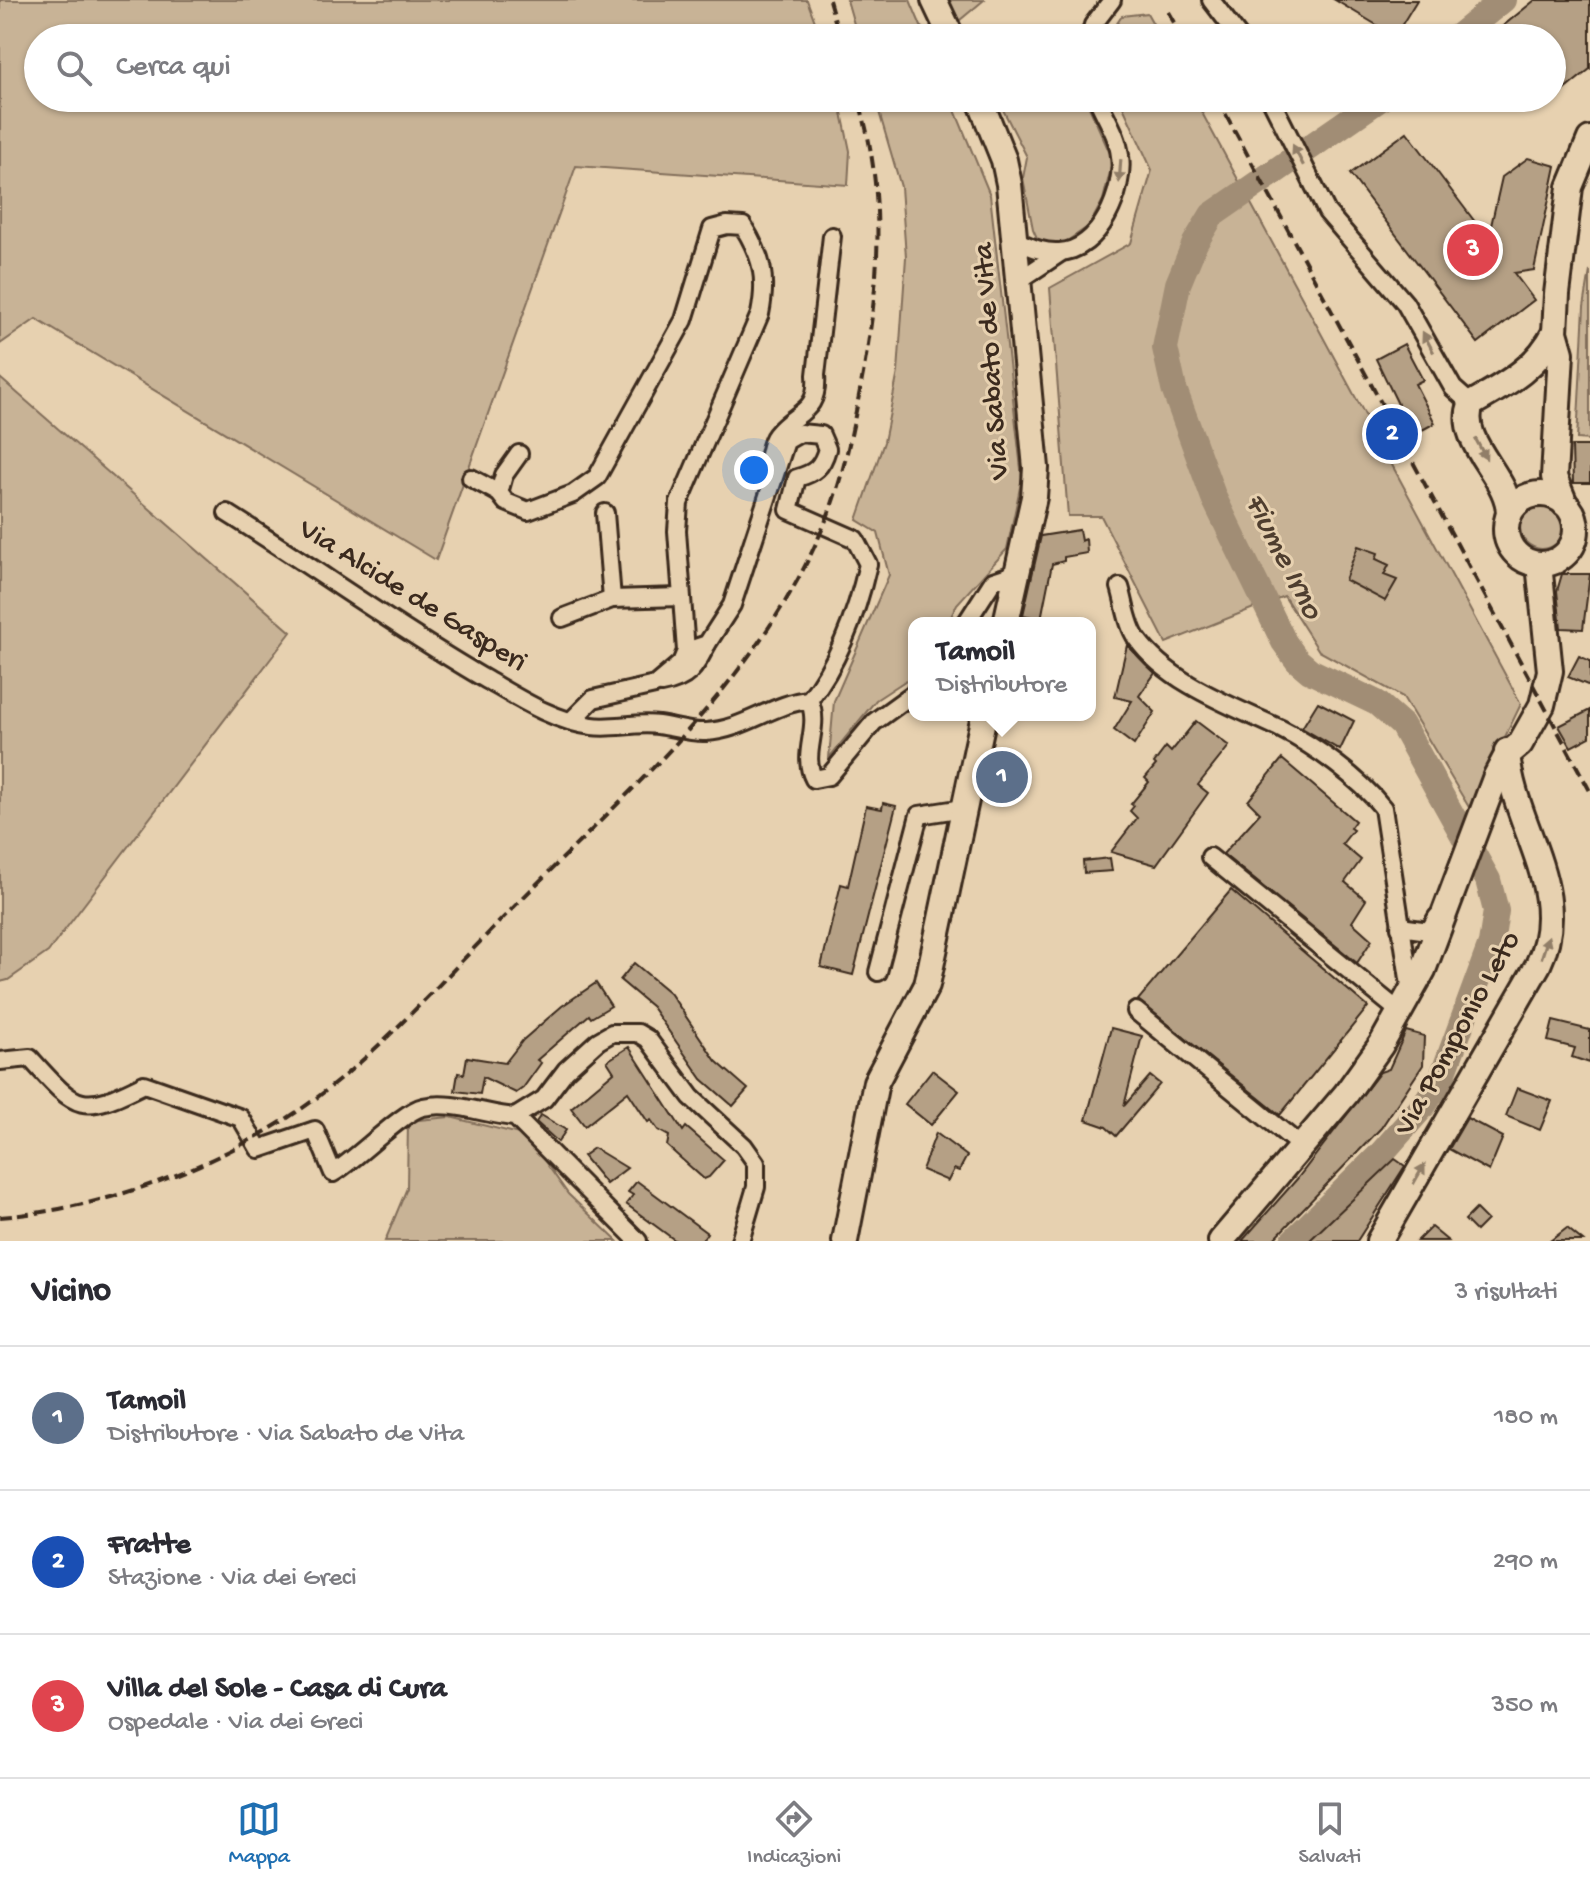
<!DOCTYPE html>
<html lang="it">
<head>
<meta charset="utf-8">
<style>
	:root { --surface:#fff; --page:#f2f2f3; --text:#2b2b33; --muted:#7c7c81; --line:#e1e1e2; --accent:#1f6fb2 }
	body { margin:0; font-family:"Gochi Hand",sans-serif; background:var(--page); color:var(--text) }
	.you { position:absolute; left:754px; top:470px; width:28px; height:28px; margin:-20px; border:6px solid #fff; border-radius:50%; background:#1a73e8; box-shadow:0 0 0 12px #1a73e833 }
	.badge { display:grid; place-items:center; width:52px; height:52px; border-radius:50%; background:var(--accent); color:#fff; font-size:26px; font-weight:700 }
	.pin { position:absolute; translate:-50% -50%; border:4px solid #fff; box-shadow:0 2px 8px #0006 }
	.popup { position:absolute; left:908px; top:617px; width:188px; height:104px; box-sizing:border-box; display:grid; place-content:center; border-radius:16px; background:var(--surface); filter:drop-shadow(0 2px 6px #0005); font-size:26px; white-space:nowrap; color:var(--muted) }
	.popup b { font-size:30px; color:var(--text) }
	.popup::after { content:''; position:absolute; left:50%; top:100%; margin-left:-16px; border:16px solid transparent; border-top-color:var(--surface) }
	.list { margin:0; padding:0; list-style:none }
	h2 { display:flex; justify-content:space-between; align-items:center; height:104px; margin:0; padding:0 32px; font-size:34px }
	h2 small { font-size:26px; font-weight:400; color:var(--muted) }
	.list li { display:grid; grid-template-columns:52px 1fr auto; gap:24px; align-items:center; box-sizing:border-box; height:144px; padding:0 32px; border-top:2px solid var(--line) }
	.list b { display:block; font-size:30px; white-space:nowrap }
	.list p { margin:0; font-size:26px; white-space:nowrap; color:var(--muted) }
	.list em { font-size:26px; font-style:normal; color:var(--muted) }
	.icon { flex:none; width:44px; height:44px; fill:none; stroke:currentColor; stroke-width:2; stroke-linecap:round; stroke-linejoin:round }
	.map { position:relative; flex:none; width:1590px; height:1241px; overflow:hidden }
	.search { position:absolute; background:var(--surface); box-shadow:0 2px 6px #0004; left:24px; right:24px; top:24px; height:88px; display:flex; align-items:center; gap:20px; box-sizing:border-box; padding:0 28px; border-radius:44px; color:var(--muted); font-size:30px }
	.sheet { height:536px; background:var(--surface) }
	nav { display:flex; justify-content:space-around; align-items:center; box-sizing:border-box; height:112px; border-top:2px solid var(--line); background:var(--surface); font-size:22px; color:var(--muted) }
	nav a { display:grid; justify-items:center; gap:4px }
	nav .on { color:var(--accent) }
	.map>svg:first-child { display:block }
	.green { fill:#c8b396; stroke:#826e5a; stroke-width:2 }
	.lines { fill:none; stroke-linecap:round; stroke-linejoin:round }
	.river { stroke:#a18d74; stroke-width:26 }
	.building { fill:#b5a085; stroke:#3b2a1e; stroke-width:2 }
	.street-casing { stroke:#3b2a1e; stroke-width:22 }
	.secondary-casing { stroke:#3b2a1e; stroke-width:30 }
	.street { stroke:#e7d1b0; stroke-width:16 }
	.secondary { stroke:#e7d1b0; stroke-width:24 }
	.rail { stroke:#3b2a1e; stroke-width:4; stroke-dasharray:12 6; stroke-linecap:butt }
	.oneway { fill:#917e67 }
	.labels { text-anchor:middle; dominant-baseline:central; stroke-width:6; stroke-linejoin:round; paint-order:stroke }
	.street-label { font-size:30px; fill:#3b2a1e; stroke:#e7d1b0 }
	.water-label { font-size:32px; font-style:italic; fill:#4f3e2f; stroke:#e7d1b0 }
</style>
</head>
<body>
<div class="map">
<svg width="1590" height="1241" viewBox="0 0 1590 1241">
	<rect width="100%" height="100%" fill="#e7d1b0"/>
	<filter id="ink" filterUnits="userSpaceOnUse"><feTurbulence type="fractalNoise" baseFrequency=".0125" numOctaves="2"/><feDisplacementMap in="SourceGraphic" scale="16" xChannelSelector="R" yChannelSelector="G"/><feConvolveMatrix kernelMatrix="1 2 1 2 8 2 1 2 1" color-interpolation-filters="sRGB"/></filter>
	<g filter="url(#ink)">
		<g class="green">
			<path d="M0,0H807L821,38H38V98H839L850,151L848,185L576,166L436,560L36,319L0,344Z"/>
			<path d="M847,0H910L926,38H858Z"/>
			<path d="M944,0H984L954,25Z"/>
			<path d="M1147,13L1161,38H1107L1122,16Z"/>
			<path d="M875,98H950L990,195L1022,478L1007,549L957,604L948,623H914V675L876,700L829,758L834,701L889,575L878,533L857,520L884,442L898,372L906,257L901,187Z"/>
			<path d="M997,98H1085L1113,160L1103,200L1089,226L1064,243L1040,245L1033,229L1023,178L1027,157Z"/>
			<path d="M1119,98H1194L1521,704L1470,809L1403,697L1319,651L1284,596L1166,643L1101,516H1068L1050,288L1131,243L1152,170Z"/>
			<path d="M1590,271V440L1577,439L1584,307Z"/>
			<path d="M0,378L291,632L48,952L8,980L0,982Z"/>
			<circle cx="1542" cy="527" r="22"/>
			<path d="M450,1117L527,1136L568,1194L617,1241H385L407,1188L408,1121Z"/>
		</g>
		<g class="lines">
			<g class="river">
				<path d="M1456,38L1503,0"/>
				<path d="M1293,1241L1380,1155L1424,1105L1442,1077L1491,944L1496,911L1488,880L1402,725L1377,703L1310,671L1297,660L1284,642L1214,498L1174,389L1165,348L1178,284L1195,243L1212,215L1381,98"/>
			</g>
		</g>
		<g class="building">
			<path d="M1335,0H1417L1395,36Z"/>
			<path d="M1535,0H1590V69L1559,94L1552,86V38H1513L1503,26Z"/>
			<path d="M1407,132L1488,239L1502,177L1528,158L1556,166L1534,270L1514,273L1534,300L1478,343L1350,174Z"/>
			<path d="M1404,344L1423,380L1415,384L1435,423L1413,435L1376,359Z"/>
			<path d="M1572,446H1590V483H1573Z"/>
			<path d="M1079,530L1081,541L1086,539L1087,553L1064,557V561L1052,564L1041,619L1023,615L1041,536Z"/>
			<path d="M1358,546L1378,553L1376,559L1389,565L1384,575L1397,580L1385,601L1345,580Z"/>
			<path d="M1562,574H1590L1583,629L1561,628L1557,591Z"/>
			<path d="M1127,645L1155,673L1139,696L1155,712L1134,745L1114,730L1132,701L1115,697Z"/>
			<path d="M1579,656L1590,661V686L1568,677Z"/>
			<path d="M1318,702L1354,721L1340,750L1302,728Z"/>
			<path d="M1590,710V737L1571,747L1559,726Z"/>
			<path d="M1196,721L1229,746L1198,785L1208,793L1156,865L1111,852L1137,818L1130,811L1134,806L1131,804L1149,782L1145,778L1156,765L1154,763L1166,747L1171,752Z"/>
			<path d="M1282,759L1355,821L1350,828L1353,830L1342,844L1361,860L1345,882L1366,900L1352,922L1372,940L1357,963L1223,854L1260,813L1248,801Z"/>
			<path d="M883,803L896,806L853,975L821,967L841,884L848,886L866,806L882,809Z"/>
			<path d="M1110,858L1112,871L1084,873L1083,861Z"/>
			<path d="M1231,890L1368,1007L1280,1115L1138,1000Z"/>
			<path d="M634,963L670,993L716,1061L748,1089L733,1106L702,1079L652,1007L620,980Z"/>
			<path d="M596,983L611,1006L591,1018L589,1015L537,1060L541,1063L523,1088L516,1093L483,1077L480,1094L455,1091L458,1073L464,1074L467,1057L505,1063L523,1040L562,1006Z"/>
			<path d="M1553,1021L1590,1030V1063L1572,1057L1575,1048L1548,1041Z"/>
			<path d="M1111,1028L1142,1036L1124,1106L1150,1076L1160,1084L1116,1136L1106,1127L1086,1120Z"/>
			<path d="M1406,1031L1424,1036L1423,1065L1381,1128L1272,1241H1242L1297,1179L1380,1072L1389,1069Z"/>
			<path d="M629,1047L683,1131L686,1127L724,1160L709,1177L704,1179L667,1146L669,1136L658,1130L651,1120L648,1122L628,1092L585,1126L571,1108L614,1072L607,1061Z"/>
			<path d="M932,1070L959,1091L931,1125L905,1104Z"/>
			<path d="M1517,1088L1552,1101L1540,1130L1506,1116Z"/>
			<path d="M541,1115L566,1130L558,1142L536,1122Z"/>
			<path d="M1467,1118L1503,1137L1489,1171L1449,1149Z"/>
			<path d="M936,1133L967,1156L959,1171L954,1169L948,1181L922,1170Z"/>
			<path d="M594,1148L627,1168L606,1184L583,1156Z"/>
			<path d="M1395,1159L1405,1166L1357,1241H1309Z"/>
			<path d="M637,1181L707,1233L701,1241H676L626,1204L633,1195L628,1192Z"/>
			<path d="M1476,1209L1487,1220L1476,1231L1465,1220Z"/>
			<path d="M1431,1227L1448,1241H1417Z"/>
			<path d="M1567,1228L1583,1241H1550Z"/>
		</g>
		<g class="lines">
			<defs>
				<g id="street">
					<path d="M1211,0L1240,38"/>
					<path d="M1090,38L1093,25L1112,0"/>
					<path d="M1270,98L1327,212L1405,303L1453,388L1471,404"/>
					<path d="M1017,241C1031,247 1043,253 1059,252C1100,251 1125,190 1120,156C1118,135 1105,117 1097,98"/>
					<path d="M1021,279L1060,253"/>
					<path d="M519,454L504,475L499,493L506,502L528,511L573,494L597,477L684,320L712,229L727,225L743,226C763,258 767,279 760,314L679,503L677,531L686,651L681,663L655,685L593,699L571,721"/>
					<path d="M774,470L768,459C770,451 771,441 776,435C796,410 819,414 816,375L832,236"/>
					<path d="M471,478L499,493"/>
					<path d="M227,513C315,568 397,628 487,680C518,698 555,722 592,726C613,729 636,722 658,725C674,727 690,733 706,732C744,730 773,703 809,700C822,727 800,753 814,779L829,776L874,722L914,693"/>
					<path d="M605,513L612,599"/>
					<path d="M1120,587C1125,603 1127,625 1137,639C1169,684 1233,706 1281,729C1315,746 1359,778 1383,808L1411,992"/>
					<path d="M562,618L612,599L681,597"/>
					<path d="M966,623L993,581L1017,573"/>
					<path d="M686,651L707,644L732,605L786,441L800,433L821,435L827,449C822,467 815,473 797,478L789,510L855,539L868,564C857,612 839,662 809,700"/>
					<path d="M661,684C689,679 694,669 707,644"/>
					<path d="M1210,857L1400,1012"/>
					<path d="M1400,927L1429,931L1437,917"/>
					<path d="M878,972L919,815L964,808"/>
					<path d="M1136,1011L1302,1147"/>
					<path d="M0,1061L30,1058C77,1110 80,1116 144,1084L241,1118L259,1149L315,1130L333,1173C356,1160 403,1111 423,1107C452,1100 486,1115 515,1117L638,1241"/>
					<path d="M515,1117L544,1099L566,1070L598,1041L612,1033H638L648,1039L691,1097L744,1146L756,1163V1187L740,1241"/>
				</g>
				<g id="secondary">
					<path d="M934,0L952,38"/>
					<path d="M979,98L1004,160L1009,184L1036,468L1034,497L1006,623"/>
					<circle cx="1541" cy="529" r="35"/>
					<path d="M1565,504L1554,477L1561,353L1555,332L1557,294L1570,187L1590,139"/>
					<path d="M1509,516C1511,476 1456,444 1471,404C1506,384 1537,368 1555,332"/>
					<path d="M845,1241L876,1082L927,985L984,715"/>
					<path d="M1221,1241L1346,1094L1381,1045L1423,970L1496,776L1507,755L1520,744L1542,705L1550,671L1539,564"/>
					<path d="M1379,1241L1538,965C1574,891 1511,824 1507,751"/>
				</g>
			</defs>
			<use href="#street" class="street-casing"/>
			<use href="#secondary" class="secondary-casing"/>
			<use href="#street" class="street"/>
			<use href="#secondary" class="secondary"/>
			<g class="rail">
				<path d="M829,0L840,38"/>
				<path d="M1168,12L1183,38"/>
				<path d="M1217,98L1590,791"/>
				<path d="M0,1217C98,1209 194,1175 278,1124C365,1071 436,986 507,914C622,796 754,687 821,532C841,487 851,438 860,390C879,291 888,196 858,98"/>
			</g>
		</g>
		<defs><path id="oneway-solid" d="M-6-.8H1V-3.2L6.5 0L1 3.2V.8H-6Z" transform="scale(2)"/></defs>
		<g class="oneway">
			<use href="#oneway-solid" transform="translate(1298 155) rotate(-117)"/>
			<use href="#oneway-solid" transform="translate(1120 171) rotate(94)"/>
			<use href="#oneway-solid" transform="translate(1428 342) rotate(-118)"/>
			<use href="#oneway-solid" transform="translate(1481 449) rotate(62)"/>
			<use href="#oneway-solid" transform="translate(1545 947) rotate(-72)"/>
			<use href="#oneway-solid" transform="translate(1419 1174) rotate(-60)"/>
		</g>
	</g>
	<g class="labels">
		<g class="street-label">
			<text transform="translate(993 361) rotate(-94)">Via Sabato de Vita</text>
			<text transform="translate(412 597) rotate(32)">Via Alcide de Gasperi</text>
			<text transform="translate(1459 1034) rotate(-61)">Via Pomponio Leto</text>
		</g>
		<g class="water-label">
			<text transform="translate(1282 557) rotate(63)">Fiume Irno</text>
		</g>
	</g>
</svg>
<div class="you"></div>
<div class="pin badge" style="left:1002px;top:777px;background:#5c6f8a">1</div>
<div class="popup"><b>Tamoil</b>Distributore</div>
<div class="pin badge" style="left:1392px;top:434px;background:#1a4fb4">2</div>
<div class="pin badge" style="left:1473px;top:250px;background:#e0444e">3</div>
<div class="search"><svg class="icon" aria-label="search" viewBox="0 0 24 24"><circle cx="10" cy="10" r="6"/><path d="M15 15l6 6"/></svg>Cerca qui</div>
</div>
<section class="sheet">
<h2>Vicino<small>3 risultati</small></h2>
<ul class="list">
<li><span class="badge" style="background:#5c6f8a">1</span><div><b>Tamoil</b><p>Distributore · Via Sabato de Vita</p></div><em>180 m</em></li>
<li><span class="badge" style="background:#1a4fb4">2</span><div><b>Fratte</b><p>Stazione · Via dei Greci</p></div><em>290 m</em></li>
<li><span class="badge" style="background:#e0444e">3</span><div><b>Villa del Sole - Casa di Cura</b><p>Ospedale · Via dei Greci</p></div><em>350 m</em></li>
</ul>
</section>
<nav>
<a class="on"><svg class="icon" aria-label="map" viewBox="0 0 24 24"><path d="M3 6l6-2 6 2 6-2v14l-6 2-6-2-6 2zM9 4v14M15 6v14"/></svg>Mappa</a>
<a><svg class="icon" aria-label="directions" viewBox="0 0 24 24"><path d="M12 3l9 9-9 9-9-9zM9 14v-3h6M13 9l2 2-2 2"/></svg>Indicazioni</a>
<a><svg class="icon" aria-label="saved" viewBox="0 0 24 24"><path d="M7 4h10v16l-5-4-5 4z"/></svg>Salvati</a>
</nav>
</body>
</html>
